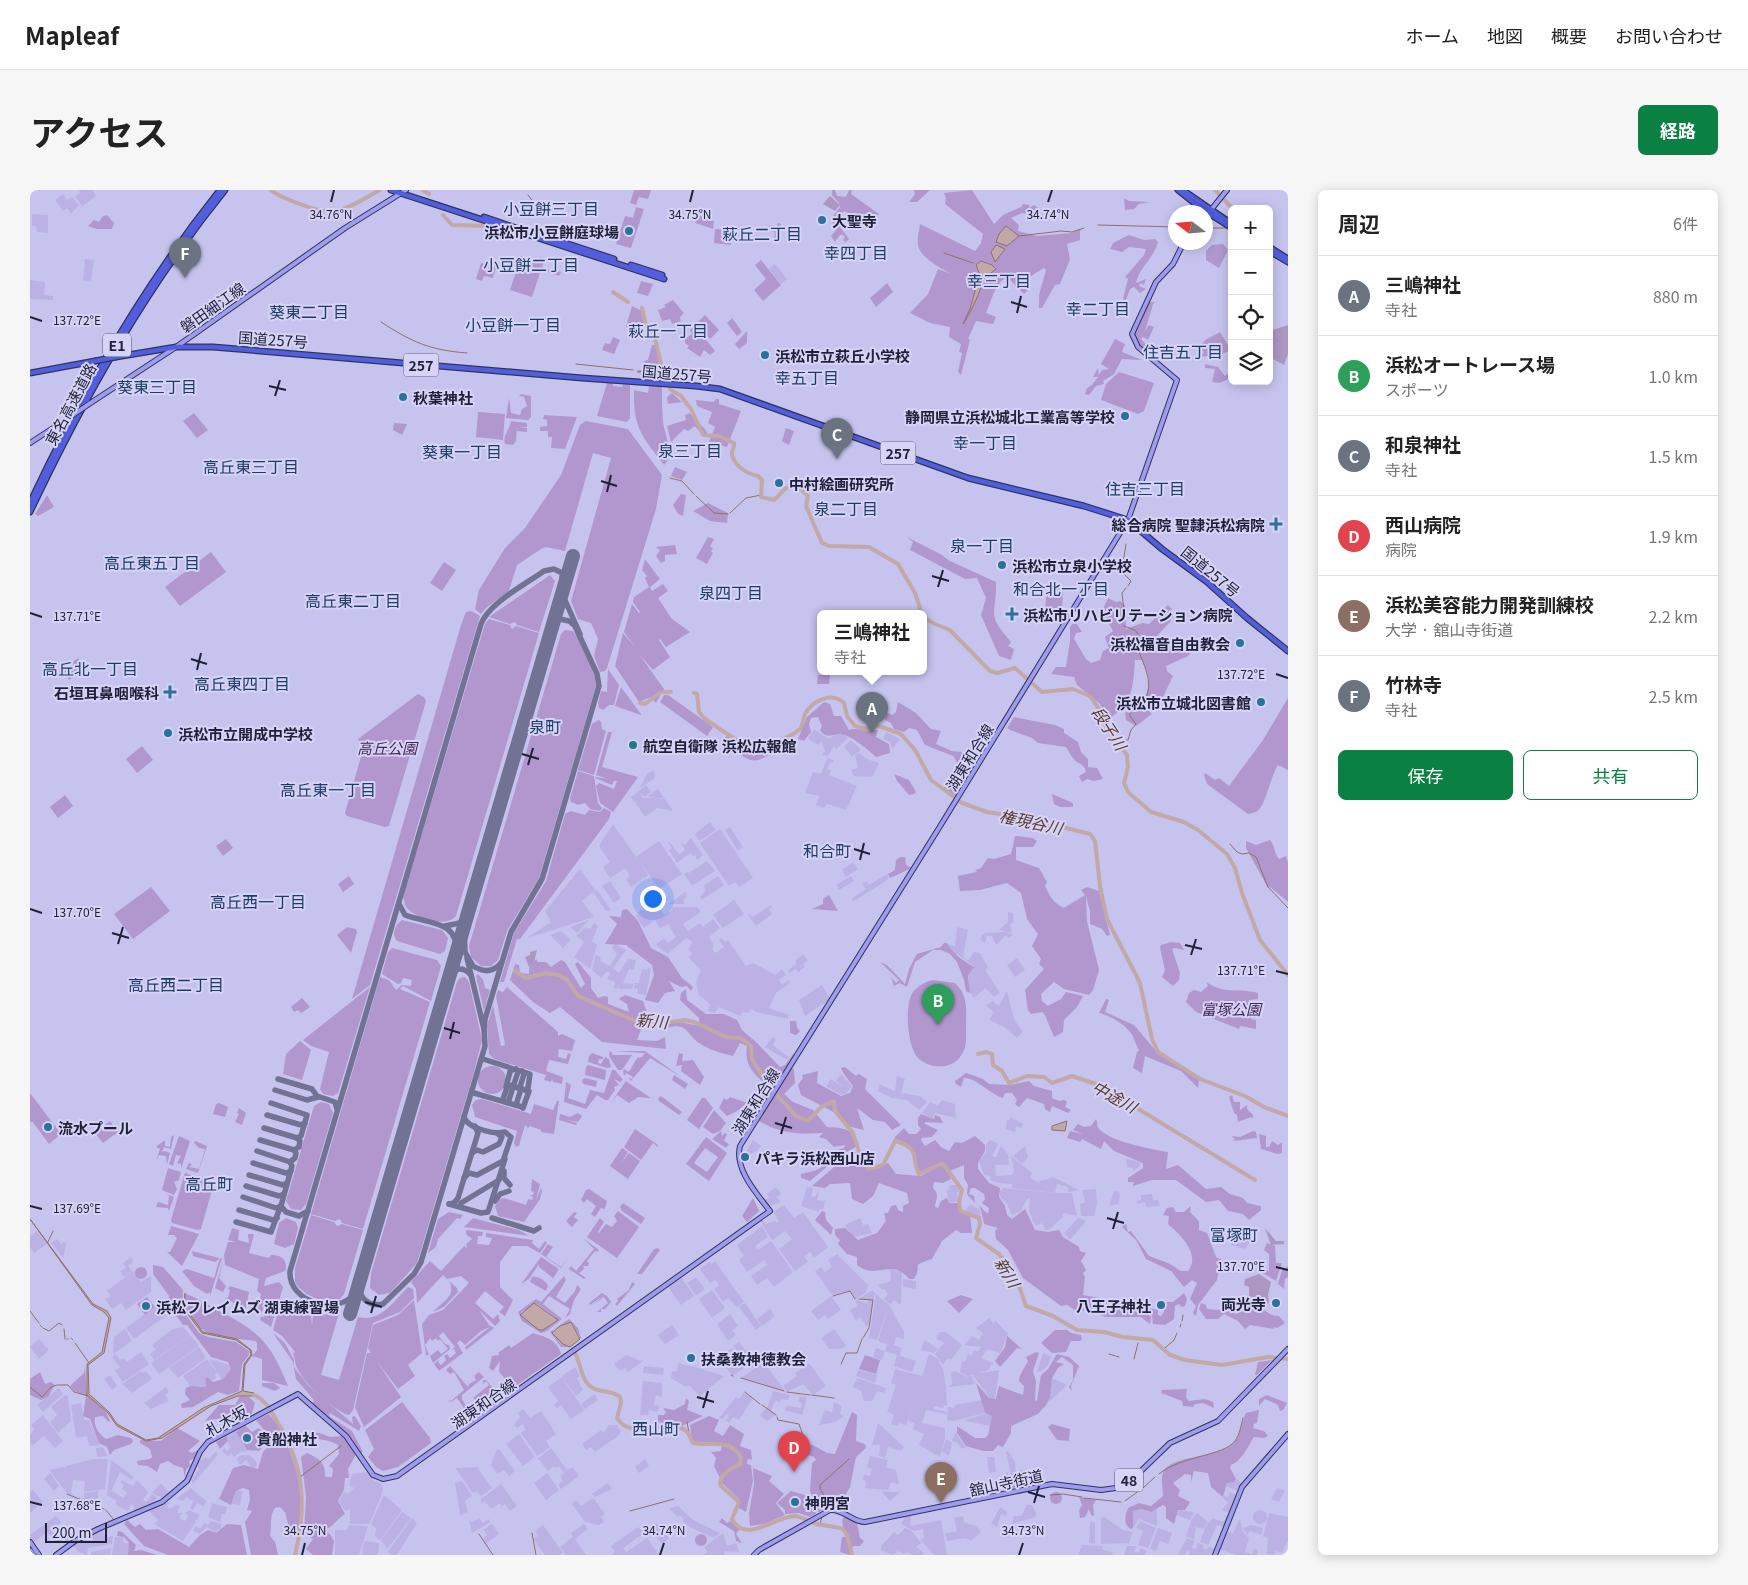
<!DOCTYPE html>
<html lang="ja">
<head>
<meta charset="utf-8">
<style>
	:root { --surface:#fff; --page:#f6f6f6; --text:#222; --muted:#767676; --line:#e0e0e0; --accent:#0b8043 }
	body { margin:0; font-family:Georgia,"Noto Sans JP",serif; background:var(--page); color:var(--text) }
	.controls { position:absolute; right:15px; top:15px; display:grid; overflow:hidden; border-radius:8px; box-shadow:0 2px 12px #0003 }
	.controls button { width:45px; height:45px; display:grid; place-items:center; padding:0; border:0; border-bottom:1px solid var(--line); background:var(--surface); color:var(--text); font:25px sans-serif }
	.compass { position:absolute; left:1138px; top:15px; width:45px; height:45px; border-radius:50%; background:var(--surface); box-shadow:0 2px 12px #0003; rotate:286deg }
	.scale { position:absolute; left:15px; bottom:12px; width:62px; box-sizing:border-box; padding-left:5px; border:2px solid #1e2239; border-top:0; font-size:14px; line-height:18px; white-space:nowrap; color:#1e2239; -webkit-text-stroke:4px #d6d3f6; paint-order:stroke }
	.you { position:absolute; left:622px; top:708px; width:18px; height:18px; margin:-12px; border:4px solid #fff; border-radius:50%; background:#1a73e8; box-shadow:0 0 0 8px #1a73e833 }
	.badge { display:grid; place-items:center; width:32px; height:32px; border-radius:50%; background:var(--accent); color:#fff; font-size:16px; font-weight:700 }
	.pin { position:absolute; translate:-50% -41px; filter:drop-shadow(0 1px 2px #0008) }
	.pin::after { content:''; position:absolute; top:26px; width:18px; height:15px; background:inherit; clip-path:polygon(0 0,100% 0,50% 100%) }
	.popup { position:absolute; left:787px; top:420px; width:110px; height:65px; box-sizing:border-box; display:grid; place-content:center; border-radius:8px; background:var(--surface); filter:drop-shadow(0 1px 4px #0005); font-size:16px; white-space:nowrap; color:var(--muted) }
	.popup b { font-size:19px; color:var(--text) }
	.popup::after { content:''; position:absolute; left:50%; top:100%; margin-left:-10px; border:10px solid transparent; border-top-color:var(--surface) }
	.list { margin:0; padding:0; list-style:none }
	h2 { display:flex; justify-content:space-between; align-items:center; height:65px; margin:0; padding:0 20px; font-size:21px }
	h2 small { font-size:16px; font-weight:400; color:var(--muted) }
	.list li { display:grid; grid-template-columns:32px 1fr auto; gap:15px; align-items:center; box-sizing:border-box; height:80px; padding:0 20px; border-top:1px solid var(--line) }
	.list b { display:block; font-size:19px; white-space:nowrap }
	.list p { margin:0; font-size:16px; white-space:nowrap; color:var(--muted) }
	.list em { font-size:16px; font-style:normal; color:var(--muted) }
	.actions { display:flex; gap:10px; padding:15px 20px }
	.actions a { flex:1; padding:11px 0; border:1px solid var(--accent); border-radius:8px; text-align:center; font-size:18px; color:var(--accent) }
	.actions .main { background:var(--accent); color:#fff }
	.icon { flex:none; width:28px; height:28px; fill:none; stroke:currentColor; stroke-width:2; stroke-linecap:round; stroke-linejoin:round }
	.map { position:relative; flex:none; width:1258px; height:1365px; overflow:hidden; border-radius:8px }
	header { display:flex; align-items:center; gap:30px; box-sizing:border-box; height:70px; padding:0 25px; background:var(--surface); border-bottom:1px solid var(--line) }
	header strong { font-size:24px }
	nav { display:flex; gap:28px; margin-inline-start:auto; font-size:18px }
	.intro { display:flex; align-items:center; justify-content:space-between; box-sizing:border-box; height:120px; padding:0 30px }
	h1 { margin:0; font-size:35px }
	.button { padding:12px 22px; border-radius:8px; background:var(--accent); color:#fff; font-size:18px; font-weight:700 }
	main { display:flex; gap:30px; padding:0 30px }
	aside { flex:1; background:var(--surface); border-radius:8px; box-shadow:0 2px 12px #0003 }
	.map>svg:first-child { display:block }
	.farmland { fill:#bbb1e5 }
	.green { fill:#b197cd; fill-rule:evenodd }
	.cemetery { fill:#ac97c2 }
	.water { fill:#c2a8a6; stroke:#90706c }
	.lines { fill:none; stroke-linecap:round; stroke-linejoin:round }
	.stream { stroke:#90706c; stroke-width:1 }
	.river { stroke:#c2a8a6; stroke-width:4 }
	.taxiway { stroke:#727394; stroke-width:5.5 }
	.runway { stroke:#727394; stroke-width:14 }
	.major-casing { stroke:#2e3557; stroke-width:6 }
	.highway-casing { stroke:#2e3557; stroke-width:7 }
	.major { stroke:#a09bf2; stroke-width:4 }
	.highway { stroke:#535edf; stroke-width:4.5 }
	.major-bridge-casing { stroke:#2e3557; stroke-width:6; stroke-linecap:butt }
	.highway-bridge-casing { stroke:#2e3557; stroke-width:7; stroke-linecap:butt }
	.major-bridge { stroke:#a09bf2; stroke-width:4 }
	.highway-bridge { stroke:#535edf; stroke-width:4.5 }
	.ticks { fill:none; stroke:#1e2239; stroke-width:2 }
	.poi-dot { fill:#29729a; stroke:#d6d3f6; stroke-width:2 }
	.labels { text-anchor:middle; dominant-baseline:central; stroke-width:4; stroke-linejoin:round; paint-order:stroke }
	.shield { fill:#d6d3f6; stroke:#555772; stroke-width:1 }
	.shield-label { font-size:14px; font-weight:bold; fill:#1e2239 }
	.poi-label { font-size:15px; font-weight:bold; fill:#1e2239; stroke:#d6d3f6; text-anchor:start }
	.street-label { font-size:15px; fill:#1e2239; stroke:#d6d3f6 }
	.park-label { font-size:15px; font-style:italic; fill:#432456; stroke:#d6d3f6 }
	.neighbourhood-label { font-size:16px; fill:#1d3c67; stroke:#d6d3f6 }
	.water-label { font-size:16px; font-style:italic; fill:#593a2d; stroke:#d6d3f6 }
	.ticks-label { font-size:12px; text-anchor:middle; fill:#1e2239; stroke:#d6d3f6; stroke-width:4; stroke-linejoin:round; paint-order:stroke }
</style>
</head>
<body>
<header>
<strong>Mapleaf</strong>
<nav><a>ホーム</a><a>地図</a><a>概要</a><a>お問い合わせ</a></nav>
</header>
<div class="intro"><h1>アクセス</h1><a class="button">経路</a></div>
<main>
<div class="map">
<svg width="1258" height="1365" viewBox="0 0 1258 1365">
	<rect width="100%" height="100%" fill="#c6c4ef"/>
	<g class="farmland">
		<path d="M49,0H62L66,6L52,16L45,6L50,3Z"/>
		<path d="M33,4L37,10L42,7L49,15L41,24L37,18L33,21L25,10Z"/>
		<path d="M2,24L18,25V43L7,42L6,36H2Z"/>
		<path d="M55,69L64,70L61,92L53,90Z"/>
		<path d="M745,74L757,89L751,94L739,79Z"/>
		<path d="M0,90L15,92L14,105L23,106V110L0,109Z"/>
		<path d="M784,539L799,549L805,545H814L818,548L806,559L804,556L798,566L792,565L795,561L791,551L788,555L778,549Z"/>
		<path d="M856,542L870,549L862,559L860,552L853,549Z"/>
		<path d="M821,550L831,560L822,566L814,557Z"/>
		<path d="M829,563L839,570L849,573L842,587L824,586L821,580L828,578L825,565Z"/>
		<path d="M797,568L804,570L803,573L800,572L797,579L801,580L799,585L827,596L816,620L797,614L794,618L786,615L790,606L775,603L783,582L791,584Z"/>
		<path d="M624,580L625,588L610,598L617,584Z"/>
		<path d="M616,595L621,602L614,607L611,603L612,608H624L618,606L628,599L634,608H625L635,609L643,621L627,618L615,627L605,612L609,610L604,612L601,607Z"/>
		<path d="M680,632L686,640L669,651L665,644Z"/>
		<path d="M583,634L606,667L629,651L652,684L629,699L610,672L618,685L601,697L596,689L600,686L595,678L580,688L573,677L580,672L569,656Z"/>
		<path d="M700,637L713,657L708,661L695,640Z"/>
		<path d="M690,639L723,688L709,697L705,692L699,696L670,653Z"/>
		<path d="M661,648L673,665L667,670L665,665L663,666L660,663L647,673L639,660L642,658L638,653L640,652L649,665L655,660L651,653L655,655Z"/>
		<path d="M677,671L685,681L662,696L654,684L658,682L659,683Z"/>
		<path d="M823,672L828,679L816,687L812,680Z"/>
		<path d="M550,679L565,700L552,711L564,727L497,748L521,732L515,721Z"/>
		<path d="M857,684L859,688L854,692L824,711L821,709L836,699L832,694L837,691L839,695Z"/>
		<path d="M688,686L694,695L672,710L670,707L675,701L674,695Z"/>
		<path d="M821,686L824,691L809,700L806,695Z"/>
		<path d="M580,691L591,708L584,713L572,696Z"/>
		<path d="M567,700L581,720L576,721L563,702Z"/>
		<path d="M655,702L657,706L653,710L655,714H639Z"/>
		<path d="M704,710L714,724L693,738L683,725Z"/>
		<path d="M616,714L634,716L630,718L634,725L643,720L641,717H667L671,722L653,734L658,741L670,733L673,737L683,729L690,738L679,747L684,755L682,759L685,763L694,757L689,750L691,748L695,752L698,750L716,776L723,773L746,785L752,779L756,785L749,790L752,794L759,790L760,793L746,803L739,818L759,825L758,829L726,822L721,819L718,823L713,822L710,826L689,817L685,823L678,821L680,814L669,805L666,792L671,780L659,768L662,763L658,759L663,752L656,748L638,764L628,757L626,754L634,748L638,753L646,747L638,734L630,739L625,730L614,738L606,726Z"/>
		<path d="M741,715L742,717L739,719L742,724L726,736L718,725L720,724L723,727Z"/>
		<path d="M978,722L983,723L984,732L980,734L982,743L969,740L978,732Z"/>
		<path d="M559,730L547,743L540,737Z"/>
		<path d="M564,733L568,736L562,751L567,755L560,779L544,767L554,752L546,746L556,737L560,739Z"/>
		<path d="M927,737L938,740L933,766L935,769L939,770L944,762L950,763L958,777L955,780L970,803L964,807L955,798L944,808L939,801V786L944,776L921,760L918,754L925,756Z"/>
		<path d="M531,741L541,750L533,758L520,745Z"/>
		<path d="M976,742L983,745L978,748L976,745L966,755L962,746H957L955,753L950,750L952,745L955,743Z"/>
		<path d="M585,754L596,760L583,778L589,783L598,769L606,770L604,780L599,779L593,793L603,794L602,799H588L589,793L587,799L584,798L585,792L577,789L580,783L577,781L571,788L562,780L566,764L571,768L570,771L580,776L587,764L582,758Z"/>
		<path d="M773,764L778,771L773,774L775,777L768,782L766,779L759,783L758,780L766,774L765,771Z"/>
		<path d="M987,768L995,780L985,787L977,775Z"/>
		<path d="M618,778L621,779L616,805L607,804L608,799L604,798L605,793H609L612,779L617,780Z"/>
		<path d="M792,795L800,809L775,826L769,810Z"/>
		<path d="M977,801L984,829L993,842L987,848L974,837L959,830L964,822L956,816L962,811L969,816Z"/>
		<path d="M743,847L746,849L743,855L759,867L757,870L735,857Z"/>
		<path d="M811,884L822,896L816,904L811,905L796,896L801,889L814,898L806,891Z"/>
		<path d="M867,886L875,889L871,903L890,906L897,912L889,920L877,910L862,908L848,901L849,894L865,901Z"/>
		<path d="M912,910L925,914L926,928L905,923L902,928L892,923L900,912L908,916Z"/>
		<path d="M980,927L993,934L991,938L986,936L985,942L976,939L977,930H980Z"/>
		<path d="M723,950L731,956L727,961L720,964L717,962V960Z"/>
		<path d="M960,950L968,954L962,966L966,968L971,956L978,964L979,975H965L966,986L982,985L984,981L981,966L1002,983L1000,988L1008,992L1023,987L1049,1000L1038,1002V997L1027,994L1025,1003L982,998V994L968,993L960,990V986L954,985L949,972L956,962V954Z"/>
		<path d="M995,956L998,967L992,974L983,966Z"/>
		<path d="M1096,969L1110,972V976L1103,981V978L1097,977Z"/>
		<path d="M921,995H927L930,1002H927L928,1011L919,1013L917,1000H921L918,997Z"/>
		<path d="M746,997L751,1004L747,1007L750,1012L739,1017L734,1011L739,1007L737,1004Z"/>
		<path d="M777,997L783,998L781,1006L785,1007L789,999L787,1010L795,1011L793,1020L789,1019V1022L771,1016Z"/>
		<path d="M973,998L1025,1003H1042L1047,1026L1032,1023L1033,1027L1020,1039L1016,1040L1012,1033L1006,1036L1002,1029L999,1019L1000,1008L997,1009L991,1021L982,1025L977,1014L971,1008L969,1002Z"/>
		<path d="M1066,999L1067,1014L1064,1026H1051L1050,1014L1055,1012L1052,1000Z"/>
		<path d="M1084,1001L1089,1002L1090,1006L1088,1014L1079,1016Z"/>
		<path d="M1122,1004L1123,1010H1128L1130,1016L1116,1017L1115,1012L1107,1014V1011L1111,1010V1005Z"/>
		<path d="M940,1014L950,1020L951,1027L935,1021Z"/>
		<path d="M754,1015L764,1028L773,1022L798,1057L784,1068L780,1062L774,1066L778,1072L765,1081L749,1059L762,1049L755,1041L742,1050L730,1031L732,1029L736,1034L745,1031L747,1033L749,1031L743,1022Z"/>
		<path d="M830,1028L833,1035L838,1034L842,1043L823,1047L815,1035Z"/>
		<path d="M1048,1028L1056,1031L1040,1050L1034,1043Z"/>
		<path d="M732,1036L738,1047L725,1056L728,1060L741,1051L763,1082L744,1097L737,1088L727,1095L721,1086L737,1075L734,1070L717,1082L709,1070L714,1066L707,1055Z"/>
		<path d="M7,1041L17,1054L4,1063L0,1057V1046Z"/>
		<path d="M1216,1044L1221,1050L1215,1059L1201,1055L1202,1051L1211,1053Z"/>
		<path d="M27,1049L31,1054L34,1052L36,1055L33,1068L21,1053Z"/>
		<path d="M807,1064L838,1095L836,1102L826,1109L820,1101L802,1105L785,1081L791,1077L795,1082L802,1077L798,1070Z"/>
		<path d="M101,1067L103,1072L98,1076L102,1081L94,1087L90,1081L96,1078L93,1073Z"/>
		<path d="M685,1071L714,1112L707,1117L698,1108L693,1112L684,1099L689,1095L688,1093L685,1090L680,1093L670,1079L679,1072L681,1074Z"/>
		<path d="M860,1079L872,1082L871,1113L869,1115L865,1110L860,1114L854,1109L858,1104L855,1099H852L848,1095L861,1091Z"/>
		<path d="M103,1081L111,1092L121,1086V1102L96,1120L91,1113L82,1119L75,1109L81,1106L77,1101Z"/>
		<path d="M651,1087L664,1106L651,1115L638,1097Z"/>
		<path d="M666,1087L675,1099L666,1106L657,1093Z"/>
		<path d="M873,1089L886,1091V1099L873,1097Z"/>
		<path d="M682,1100L695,1118L682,1128L669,1109Z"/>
		<path d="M842,1100L845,1103L839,1134L837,1137L830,1127L826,1131L820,1120L828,1116L825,1112L827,1110L837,1113L838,1110L829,1109Z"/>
		<path d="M846,1104L859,1115L847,1150L839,1148Z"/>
		<path d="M801,1106L811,1120L798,1129L795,1125L788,1130L781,1121Z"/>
		<path d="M715,1113L731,1136L726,1140L709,1117Z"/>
		<path d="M129,1114L137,1125L104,1149L96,1138Z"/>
		<path d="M859,1115L874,1142V1149L866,1147L864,1155L872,1158L870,1166L886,1171L882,1182L864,1176L867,1165L855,1161L852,1170L843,1167L846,1158L855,1161L857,1154L848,1151Z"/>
		<path d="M740,1119L745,1126L732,1136L727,1129Z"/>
		<path d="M700,1124L708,1136L702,1140L706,1145L698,1151L687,1134Z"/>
		<path d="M959,1128L964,1134L965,1130L978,1144L970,1163L957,1159L951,1168L963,1173L958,1180L938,1186L930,1182L932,1171L935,1172L938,1164L942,1165L944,1160L948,1162L951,1157L934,1155L942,1146L949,1150L953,1143L946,1138Z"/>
		<path d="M642,1135L649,1145L635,1154L628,1145Z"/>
		<path d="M153,1137L160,1145L124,1170L120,1164L126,1160L122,1155L143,1139Z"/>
		<path d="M95,1139L102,1151L83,1164L84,1147Z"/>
		<path d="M804,1139L816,1156L810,1159H799L791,1148Z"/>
		<path d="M910,1142H916L932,1155L921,1170L918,1168L913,1175L905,1164L914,1153L906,1148Z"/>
		<path d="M160,1145L169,1156L129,1184L121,1173Z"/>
		<path d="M9,1149L19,1160L9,1169L0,1157Z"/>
		<path d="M894,1150L896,1151L908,1159L904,1163L891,1160Z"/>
		<path d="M709,1152L716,1161L718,1159L721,1164L726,1161L732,1170L720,1179L703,1156Z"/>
		<path d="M169,1157L176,1168L148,1188L139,1178Z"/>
		<path d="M702,1158L715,1177L703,1186L691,1172L698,1167L695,1162Z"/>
		<path d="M111,1162L119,1174L93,1192L85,1181L90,1177L82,1167L86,1164L90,1170L94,1168L97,1172Z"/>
		<path d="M1013,1163L1021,1166L1018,1175L1012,1181L1007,1182Z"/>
		<path d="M899,1164L907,1168L913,1179L916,1198L917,1216L914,1215L913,1218L904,1216L903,1219L917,1222V1224L896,1220L892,1233L915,1238V1248L910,1267L889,1255L894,1244L883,1239L885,1233L878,1231L882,1216L876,1235L869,1233L867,1236L861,1234L864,1225L857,1222L866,1195L861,1193L865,1179L892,1186Z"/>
		<path d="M596,1165L611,1171L613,1169V1171L598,1182L595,1178L590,1181L584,1174Z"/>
		<path d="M177,1169L187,1183L185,1185L186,1188L182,1191L179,1187L175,1190L176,1195L171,1198L160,1196L153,1186Z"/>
		<path d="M179,1169L200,1175L201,1180L192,1190Z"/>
		<path d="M734,1172L755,1201L711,1188Z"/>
		<path d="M648,1173L665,1177L694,1186L670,1206L659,1195L656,1197L641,1188L642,1181L647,1182Z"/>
		<path d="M779,1173L796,1196L783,1205L773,1194L757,1202L753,1196L767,1186L765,1183Z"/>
		<path d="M614,1176L634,1178L633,1185L613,1183Z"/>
		<path d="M545,1177L550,1186L547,1188L553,1200L546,1206L532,1186Z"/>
		<path d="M828,1180L847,1185L845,1193L826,1186Z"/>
		<path d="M969,1180L965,1209L960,1208L942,1184Z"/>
		<path d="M111,1181L113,1183L116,1181L122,1189L102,1203L92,1194Z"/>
		<path d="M924,1181L938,1187L941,1185L945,1194L918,1197L922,1194L921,1183Z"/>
		<path d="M80,1185L87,1196L82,1200L74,1189Z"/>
		<path d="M532,1187L554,1220L541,1229L531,1215L527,1218L524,1215L528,1211L518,1197Z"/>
		<path d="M827,1188L856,1198L855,1203L847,1201L842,1211H834L831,1201L823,1197Z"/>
		<path d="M1022,1188L1037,1195L1016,1215L1020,1207Z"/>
		<path d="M613,1191L632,1193V1207L626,1205L624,1215L630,1216L627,1222L619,1220L618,1225H610Z"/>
		<path d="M136,1197L139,1202L135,1205L139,1211L121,1219L114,1213Z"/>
		<path d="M29,1198L33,1204L13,1222L7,1215Z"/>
		<path d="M743,1201L760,1205L758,1210L751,1209L750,1212L745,1211L741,1221L746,1225L737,1231L730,1225L737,1218Z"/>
		<path d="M714,1202L723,1208L709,1230L703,1227L699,1233L696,1231L699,1225L697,1224L692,1229L689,1228L706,1207L709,1209Z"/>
		<path d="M565,1204L568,1210L555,1219L551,1214Z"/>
		<path d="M35,1205L38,1206L41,1231L28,1243L20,1232L27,1225L21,1217Z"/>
		<path d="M770,1206L777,1207L772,1225L755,1220L757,1215L771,1218L772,1213L768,1212Z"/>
		<path d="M951,1210L955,1223L923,1231L917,1230L918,1217L924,1218L925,1215Z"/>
		<path d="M804,1212L812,1216L810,1224L814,1226L805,1232L789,1235L795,1220L802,1222Z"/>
		<path d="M51,1213L54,1230H59L70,1255L59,1256L57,1246L46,1248L41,1215Z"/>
		<path d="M493,1219L500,1228L511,1221L526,1244L516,1251L520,1257L507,1266L491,1243L495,1240L493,1234L487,1238L484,1235L490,1227L488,1223Z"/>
		<path d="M955,1224L962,1225L960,1236L936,1231L937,1229Z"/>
		<path d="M13,1225L33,1251L25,1258L14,1246L2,1256L0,1253V1246L4,1239L1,1235Z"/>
		<path d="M848,1233L874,1257L871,1261L858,1257L855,1268L849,1266L850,1255H842Z"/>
		<path d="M579,1235H588L587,1237L591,1241L588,1246L565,1262L561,1257L556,1260L552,1254L571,1240L574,1243Z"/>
		<path d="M206,1241L217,1261L210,1262L204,1267L201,1263L198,1266L192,1261L194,1258L197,1261L201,1257L198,1254V1246Z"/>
		<path d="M925,1242L936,1257L932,1259L928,1253L922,1251Z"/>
		<path d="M489,1244L505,1267L493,1276L476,1254Z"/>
		<path d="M916,1249L922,1253L919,1266L912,1261Z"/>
		<path d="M73,1257L78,1266L67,1267L66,1258Z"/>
		<path d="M521,1258L537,1280L543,1277L549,1286L531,1299L528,1295L533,1291L530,1286L534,1283L529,1276L526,1278L524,1276L518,1281L508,1268Z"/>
		<path d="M469,1259L485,1281L479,1286L474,1280L467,1284L461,1275L466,1261Z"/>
		<path d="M186,1261L188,1264L185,1268L163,1294L161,1290L169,1279L167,1276L170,1269L171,1270L176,1267L179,1269Z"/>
		<path d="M978,1261L985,1272L986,1289H982L976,1262Z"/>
		<path d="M211,1265H220L227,1273L226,1277L222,1278L216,1270L210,1275L206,1269Z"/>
		<path d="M840,1266L858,1270L856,1277L866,1280L869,1294L861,1292L858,1300L835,1298L836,1291L833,1290L834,1284L840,1286L842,1279L837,1277Z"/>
		<path d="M957,1267H964L966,1282L959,1283Z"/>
		<path d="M64,1269H78L75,1299L54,1302L55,1291L43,1290L41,1305L37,1303L19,1280L34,1277L36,1278V1276Z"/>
		<path d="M615,1269L619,1276L609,1283L605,1277Z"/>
		<path d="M81,1270L104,1287L102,1290L90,1282L81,1301L94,1308L97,1302L92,1299L94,1295L90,1293L92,1290L103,1296L107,1290L118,1302L113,1310L116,1312L122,1304L127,1308L120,1317L103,1323L104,1316L101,1314L98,1321L86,1315V1310L77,1306Z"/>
		<path d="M447,1277L462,1298L451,1306L447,1301L443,1303L425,1278Z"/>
		<path d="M337,1282L343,1290L352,1294L350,1297L353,1296L352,1304L339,1334H320V1319L315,1321L309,1312L314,1301L318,1304L324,1298L319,1295L322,1284Z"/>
		<path d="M20,1283L29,1296L24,1301L14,1289Z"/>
		<path d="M517,1283L529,1300L516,1310L504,1293Z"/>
		<path d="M1206,1289L1211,1292L1208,1301L1196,1296L1198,1292H1204Z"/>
		<path d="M432,1291L442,1306L435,1311L438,1323L430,1325L425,1293Z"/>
		<path d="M131,1293L140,1304L134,1309L122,1303Z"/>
		<path d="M578,1293L582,1299L565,1307L562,1304Z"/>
		<path d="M471,1294L487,1316L480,1321L475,1314L472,1316L470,1313L463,1318H460L455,1311L451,1314V1309Z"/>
		<path d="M161,1298L176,1311L174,1317L167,1313L163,1320L160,1319L163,1311L156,1307L154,1311L146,1309Z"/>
		<path d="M1247,1298L1255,1301L1249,1312L1241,1309Z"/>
		<path d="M3,1300L13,1312L0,1323V1302Z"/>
		<path d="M68,1301V1309H63V1315L54,1311V1303Z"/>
		<path d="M206,1301H213L210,1315L202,1314Z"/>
		<path d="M851,1301L862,1302H870L860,1311Z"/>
		<path d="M1200,1302L1206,1305L1199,1323L1192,1320L1198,1313L1193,1308L1194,1306L1198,1307Z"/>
		<path d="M354,1305L372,1320L350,1350L345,1346L346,1338L341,1334Z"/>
		<path d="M563,1308L575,1324L571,1327L574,1332L569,1335L555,1332L542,1314L546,1310L551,1316Z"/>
		<path d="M136,1312L141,1313L137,1315L139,1319L146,1315L150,1316L147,1323H152L149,1328L155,1331L158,1326L155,1323L159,1320L170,1325L153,1351L124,1334L128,1330L119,1321Z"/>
		<path d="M182,1313L197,1317L195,1324H192L190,1332L178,1327Z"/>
		<path d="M997,1315H1002L1006,1323V1327L984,1333L982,1342H980L984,1326H991Z"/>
		<path d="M648,1316L663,1330L690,1343L684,1348L661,1338L653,1331L654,1329L649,1325L648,1327L639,1318Z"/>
		<path d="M970,1317L977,1322L975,1326L971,1324L967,1337L961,1334Z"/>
		<path d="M1111,1319L1119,1322L1127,1319V1336L1109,1329L1103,1338V1321Z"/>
		<path d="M1149,1320L1163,1322L1164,1323L1160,1330L1146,1325Z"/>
		<circle cx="1230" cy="1327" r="7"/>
		<path d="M372,1322L381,1328L357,1359L351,1350Z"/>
		<path d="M1167,1323L1178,1332L1173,1339L1166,1337L1164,1350L1156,1346L1162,1329Z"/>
		<path d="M1239,1323L1258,1327V1351L1252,1363L1246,1361L1244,1365L1237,1364L1238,1348L1233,1347Z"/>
		<path d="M882,1324L880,1336L911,1330L917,1365H904L890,1349L894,1348L893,1339L884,1341L871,1334L876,1325Z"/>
		<path d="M1197,1324L1199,1325L1195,1337L1187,1335L1178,1355L1170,1352L1175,1337L1181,1330L1183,1328L1193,1332Z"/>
		<path d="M26,1326L31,1332L23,1339L27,1345L37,1338L45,1348L37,1354L34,1349L28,1354L17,1342L3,1353L0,1345Z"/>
		<path d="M933,1326L934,1332L946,1336L951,1342L941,1351L936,1348L917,1351L915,1344L927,1341L924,1328Z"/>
		<path d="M1074,1327L1093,1340L1103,1342L1099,1353L1071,1354V1328Z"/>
		<path d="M382,1328L387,1333L367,1365H362L358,1362L360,1359Z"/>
		<path d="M449,1328L453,1333L459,1329L460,1332L442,1343L439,1330L443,1332Z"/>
		<path d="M1210,1329L1213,1342L1219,1348L1215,1362L1222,1364L1224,1359L1228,1360L1227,1365H1206L1189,1359L1196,1341L1203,1343Z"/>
		<path d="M181,1331L191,1334V1340L188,1339L186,1343L177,1337L169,1344L163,1340L166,1336L170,1339L174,1333L178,1335Z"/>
		<path d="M1110,1331L1126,1338L1118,1358L1108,1355L1113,1341L1106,1338Z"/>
		<path d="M1060,1332H1065V1354L1059,1353Z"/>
		<path d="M462,1334L469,1344L456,1354L453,1349L457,1345L453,1340Z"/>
		<path d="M554,1334L558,1339L545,1349L556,1365H536L530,1357L543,1347L541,1343Z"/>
		<path d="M625,1334H629L631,1337L636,1334L640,1340L636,1344L639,1348L632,1354L619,1339Z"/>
		<path d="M319,1335L338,1336L329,1365H305V1340H317Z"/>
		<path d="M513,1335L533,1363L530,1365H515L503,1349L508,1346L505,1341Z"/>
		<path d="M1221,1335L1233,1338L1232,1345L1220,1341L1217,1345L1213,1338Z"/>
		<path d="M608,1337L614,1343L593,1358L596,1362L617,1348L629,1365H581L585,1362L581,1356Z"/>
		<path d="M875,1338L881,1340L891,1353L886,1357L894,1363L892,1365H882L878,1362L874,1364L868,1361L863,1365L851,1360V1356L864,1342L868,1345Z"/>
		<path d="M1128,1338L1142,1343L1138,1354L1130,1351L1126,1361L1120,1358Z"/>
		<path d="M72,1339L76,1347L83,1346L82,1354L58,1358L57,1365L47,1361L43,1355Z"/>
		<path d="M693,1343L697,1356L706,1353L709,1362L695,1361L694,1365H673L678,1362L674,1357Z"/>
		<path d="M85,1347H93L94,1353H99L98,1365H82Z"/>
		<path d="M1157,1348L1164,1351L1162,1358L1166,1359L1168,1353L1174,1355L1173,1358L1176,1360L1179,1357L1186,1359L1184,1365H1159L1160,1362L1157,1361L1155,1365H1148Z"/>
		<path d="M334,1351L349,1353L348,1365H332Z"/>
		<path d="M1052,1355L1073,1356L1072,1359L1083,1363L1082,1365H1048Z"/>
		<path d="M1097,1356H1106L1104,1361L1109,1363L1111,1358L1117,1361L1115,1365H1094Z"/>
		<path d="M81,1358L80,1365H61V1362Z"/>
	</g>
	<g class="green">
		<path d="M604,0H621L618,9L609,7L606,15L600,13Z"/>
		<path d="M802,0H805L807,6L816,7L819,0H822L821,4L849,24L829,40L828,37L820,33L822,29L820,24L814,21L806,31L819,49L816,52L813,50L815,47L813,45H810L805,52L801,46L806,40L801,29L810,17L809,13L802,5Z"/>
		<path d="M884,0H900L887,12H879L885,4Z"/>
		<path d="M942,0L964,34L973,25L991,17L993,14L999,15V18L1004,15L1008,18L1007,25L992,23L981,28L989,35L988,41L1007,46L1041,43L1052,39L1050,41V50L1037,54L1040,69L1030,94L1025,95L1012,118H1009V105L1016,80L1014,78L996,89L1000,98L994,104L977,87L971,91L965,100L956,123L966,127L963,134L946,131L938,149L940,150L931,185L928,182L932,163L929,162L931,154L919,147L920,137L900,133L880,123L898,104L908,79L924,85C913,80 889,67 888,55C887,48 889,41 890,34L945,61L951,53L953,44L915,14L916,8L914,3Z"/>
		<path d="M1094,8L1099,11L1120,12L1109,14L1104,19L1095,20Z"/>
		<path d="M606,17L614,19L601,58L586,54L595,26L603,28Z"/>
		<path d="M77,25L84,33L82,39H67L58,36L64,30L69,32L73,26Z"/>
		<path d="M668,25L684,31L683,39L665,33Z"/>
		<path d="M748,33L751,34L747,50L744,49L745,42L738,40L739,35L746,37Z"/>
		<path d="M685,39L699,40L701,55L684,53Z"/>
		<path d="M1099,45L1114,50L1125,49L1128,52C1124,68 1109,78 1106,93L1116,89L1114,95L1111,93L1109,96L1116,99L1110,103L1104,97L1100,99L1096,110L1093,109L1098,89L1095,87L1114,65L1116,59L1099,57L1092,62L1080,59L1083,53Z"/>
		<path d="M1193,54L1198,60L1189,78L1176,70V61L1182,55Z"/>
		<path d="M491,66L508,70L509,67L515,68L512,77L531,82L529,86L511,80L502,107L480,100Z"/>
		<path d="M455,70L467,73L463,88L454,86L452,91L446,89L451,73L454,74Z"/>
		<path d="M731,70L751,95L733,111L724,100L736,89L725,75Z"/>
		<path d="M611,91L623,94L618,106L607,103Z"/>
		<path d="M857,93L863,102L846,117L840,108Z"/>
		<path d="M643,110L654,123L650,127L651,131L642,134L640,129L632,131L628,120L636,117L634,115Z"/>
		<path d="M1119,112H1125L1123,114L1115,141L1119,135L1124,137L1118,150L1113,147L1111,149L1127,166L1129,171L1110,158L1103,146Z"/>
		<path d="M602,116L614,122L615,135L611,134L609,141L596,137Z"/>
		<path d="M675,125L689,140L680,149L673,141L676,138L673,135L670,137L667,133Z"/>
		<path d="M702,128L712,142L707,146L697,133Z"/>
		<path d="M665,136L685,161L680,165L674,160L670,167L657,158L659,156L655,153V149L662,144L660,140Z"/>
		<path d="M717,141V153L709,159L705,154Z"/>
		<path d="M1190,142L1201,160L1192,164L1170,167L1174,162L1169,158L1175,150Z"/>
		<path d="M583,147L590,150L584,164L572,160L575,153L580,154Z"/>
		<path d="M1085,149L1095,154L1092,162L1112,170L1092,169L1084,184L1073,191L1074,194L1066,196L1059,205L1055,204L1057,198L1062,195L1068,187H1063L1068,178L1069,185L1072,180L1079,179L1071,174Z"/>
		<path d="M622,155H626L632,182L618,180V184L607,183V181L616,180L614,171L618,170Z"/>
		<path d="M1175,174L1188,177L1195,186L1202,180L1201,188L1190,193L1182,192L1185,179L1175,178Z"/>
		<path d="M1089,182L1124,193L1114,221L1108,224L1071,210L1076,194Z"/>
		<path d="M577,193H583V196L592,197L593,194L600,195V228L597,232L567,226Z"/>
		<path d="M619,196H632C632,207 632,221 633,232C635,245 645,266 634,275C612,246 603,238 604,200L618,203Z"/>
		<path d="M642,203L652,212L638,214L637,207Z"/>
		<path d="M491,204L501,206V227L498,230L476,228L479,208L481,223L490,225L492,219L497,216L494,207L489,206Z"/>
		<path d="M686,209H689V214L711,221L697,257L679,252L685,237L678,233L682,222L667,216L666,210L684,212Z"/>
		<path d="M448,222L475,224L473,250L446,247Z"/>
		<path d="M164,223L178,240L167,248L153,231Z"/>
		<path d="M660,223C666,232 676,237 678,245L668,240L665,236L658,241L654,239L641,252L637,236L656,230L655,225Z"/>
		<path d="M514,225L547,227L535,259L521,258L522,247H518V241H510V237L517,236V230L513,229Z"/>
		<path d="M481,231L497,233V237H489L497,238V242L487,241V236L486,251L483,255L475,254C472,246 480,239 481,231Z"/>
		<path d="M556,231L598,239L632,285L626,319L577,478L575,481L570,482L564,466L568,449L561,433L548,429L541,411L581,268L563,263L535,361L516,357L511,359L487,375L479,401L457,417L451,424L445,419L449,400L475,358L495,338L531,285L550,235Z"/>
		<path d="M364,233L377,234L372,245L363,240Z"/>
		<path d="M756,238L764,241L759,255L752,251Z"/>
		<path d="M645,277L657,282L652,290L641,286Z"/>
		<path d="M651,304L656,305L653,326L648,324L643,315Z"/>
		<path d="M17,305L24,317L8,326L5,324Z"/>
		<path d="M678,313L698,323L697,333L680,331L663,321Z"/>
		<path d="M678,347L684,349L680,357L683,358L681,362L683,363L677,374L666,368Z"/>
		<path d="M877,347L912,365L920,371L966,392C967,426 955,422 981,452L978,456L984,459L981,470L969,466L951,425L956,408L947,388L935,389L880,360L883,352Z"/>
		<path d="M645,355L647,364L635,365V371L631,373L626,366L630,360L625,357Z"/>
		<path d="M181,362L196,382L150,416L135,397Z"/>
		<path d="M615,369L630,389L620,397L622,401L633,394L638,401L628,408L642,429L660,442L636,457L630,449L629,450L640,467L623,480L609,464L634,499L626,513L621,507L609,512L585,476L593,443L605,457L594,442L602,414L609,423L610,422L603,412L604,407L619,397L615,388L617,386L612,380Z"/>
		<path d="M414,372L426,380L412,401L400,393Z"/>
		<path d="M520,385L525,391L509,442L487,435L485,432L480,434L459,427Z"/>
		<path d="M1028,398L1033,399L1032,419L1015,418L1017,401L1024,402Z"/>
		<path d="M1078,408L1086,412L1090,411L1095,415L1096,439L1112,433L1119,434L1138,415L1142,419L1139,425L1141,431L1125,448L1126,458L1150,461L1166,456L1158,466L1136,476L1137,481L1143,486L1130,513L1123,515L1119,521L1122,524L1106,536L1096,530L1095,523C1110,517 1122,504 1118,485C1117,480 1113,475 1112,470H1105C1103,499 1103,512 1079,529L1070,514L1047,495L1044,487L1021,484L1026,477H1036L1040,451V437L1045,431L1052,442L1046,443L1044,449L1056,469L1061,473L1070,470L1073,461L1079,458L1075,447L1083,441L1077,430L1069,428Z"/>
		<path d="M441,421L450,426L340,795L322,809L431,435L436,422Z"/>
		<path d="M459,429L480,435L482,439L486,436L509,443L426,726C416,738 385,728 377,718C374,715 375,710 373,707L455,434Z"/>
		<path d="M535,440L543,441L547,446L565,487L566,496L509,688L477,741L468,770L461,776H451L441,767L439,756L531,444Z"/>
		<path d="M48,468L56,478L39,490L32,480Z"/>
		<path d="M578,479L589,495L584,515H579L573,520L569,518L568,513L571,501L577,502Z"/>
		<path d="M788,485H800L799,494H787Z"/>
		<path d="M591,497L611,524V525L585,516Z"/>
		<path d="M388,504L394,507L396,511L359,636L355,637L317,626L315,623L332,563L331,554L328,549Z"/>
		<path d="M634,505H638L683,537L677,546L630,512Z"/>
		<path d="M1258,508V580L1248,575C1240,587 1236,617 1226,622C1223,623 1221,623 1218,624L1177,594L1174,585L1175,583L1185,590L1189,588L1199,596L1233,550Z"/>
		<path d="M794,512L800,514L804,526H811L819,540L822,539L848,540L846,547L859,554L860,563L846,567C840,561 821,546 814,545C804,542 797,551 790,540L792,536L788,527L781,528L779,534L781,542L774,551L768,549L777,527Z"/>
		<path d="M868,512L886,523L901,539L911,541L906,554L922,561L932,562L931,574L935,585L923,566L895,555L887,540L879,538L874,542L864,539L861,533L855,530L856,524L858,523L862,525L866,522Z"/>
		<path d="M984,527L1025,535L1034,539V543L1048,552L1051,562L1058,569V577L1067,578L1073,589L1064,591L1057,589L1052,592L1049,586L1056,582C1054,572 1047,575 1043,568C1040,564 1038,560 1036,557L1008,553L1002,548L980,540L977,538Z"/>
		<path d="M569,530L571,532L572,539L576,541L564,585L548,580L562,534Z"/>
		<path d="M578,542H582L572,577L608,587L583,622L570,613L566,596L569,593L584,599L587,591H584L582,595L565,588L566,587L578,589L566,585Z"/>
		<path d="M697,546L721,559L745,558C724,582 711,567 695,548Z"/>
		<path d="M112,556L123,570L107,583L96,569Z"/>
		<path d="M548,581L564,586L568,613L572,618L570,621L560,619L555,613L548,615L541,612L540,609Z"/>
		<path d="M864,584L879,590L886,602L884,604L879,605L867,591Z"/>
		<path d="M935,589L921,597L927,604L926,606L913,598L919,593Z"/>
		<path d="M1022,604L1043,613V617H1030L1024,614Z"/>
		<path d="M35,605L43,616L28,628L20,617Z"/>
		<path d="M574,618L581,622L579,629L490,749H487L474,792H470L484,743L516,691L535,624L541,621L555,625L559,620L570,622Z"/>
		<path d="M985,646L1003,648L1007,651L1003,657H986V670L1009,678L1017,692L1015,696C1020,706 1022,712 1034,718L1055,705L1051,700L1057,697L1069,701L1080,745L1077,746L1072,739L1060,734V721L1056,706L1057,731L1069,780L1063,800L1059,805L1034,799L1024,792L1011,804L1012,811L1018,816L1031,809L1036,802L1053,806L1047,817L1034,830L1033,842L1024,847L1015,825L1012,822L1001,824L998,820L995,800L1014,779L1009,774L1011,769L1002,756L1008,744L997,729L991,703L977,693L950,700L930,701L928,686L947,682L945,680L951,678L958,668L964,669L981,664Z"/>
		<path d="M196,649L203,658L193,666L186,656Z"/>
		<path d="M1240,650C1245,655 1244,663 1249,669L1256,666L1258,673V712L1240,697L1238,698L1216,658V651L1226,655Z"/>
		<path d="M870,667H875L876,675L882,678L860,688L858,684L865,680L866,670Z"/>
		<path d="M319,686L324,694L313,702L308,694Z"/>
		<path d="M121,697L140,721L103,749L84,724Z"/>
		<path d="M799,705L808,721L782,719L793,714V709Z"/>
		<path d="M597,719L608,731L621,758L638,767L652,788L663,797L661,801L657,796L651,797L639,791L645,801L635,803L628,813L615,810L624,785L622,775L596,755L575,754L587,734L579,726L591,727L592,720Z"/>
		<path d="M372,730L412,740L418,748L415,761L410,764L367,751C361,744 365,735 372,730Z"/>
		<path d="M317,737L326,739L327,742L321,763L307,745Z"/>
		<path d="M1141,752L1150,753L1154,760L1145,758L1142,759L1150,783L1149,790L1143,796L1132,787L1135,780L1130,758L1131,755Z"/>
		<path d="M914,753H917C923,764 934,771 944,777L938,786L940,803L936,801L934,790L927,772L920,764L911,760H903L885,772L877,797L870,793L864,796L861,787L866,793L869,790L850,772L857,775L875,794L879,779L887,764L911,757Z"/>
		<path d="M362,758L407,770L411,776L401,811L373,796L370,799L400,812L333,1039L312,1033L310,1029L305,1031L281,1024L350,787L359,790L366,800L372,795L381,796L382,790L373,788L371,793L368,794L352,784L358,762Z"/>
		<path d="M506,769L508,772H516L521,777L531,770L535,772L551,798L555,794L545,774L548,772L561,788V798L568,808L574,806L578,807V814L599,822L597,814L589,809L595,805L613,811L622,837H612L607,850L627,851L635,847L636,859L572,852L530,817L520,823L503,812L480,790L485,774L489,775L490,783L499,784V778Z"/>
		<path d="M448,784L453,790L455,798L460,800L454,821L446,786Z"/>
		<path d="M435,787L439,792L452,850L444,882L387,1073L360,1103L349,1105L340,1098L341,1083L427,792L430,788Z"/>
		<path d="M902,790L925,793C939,806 936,822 936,839C936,847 937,855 933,862C925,880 901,880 888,868C877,856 874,815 883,802C888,796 895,792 902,790Z"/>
		<path d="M1176,792C1198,806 1207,797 1228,803V809L1219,810L1218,816L1221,829L1226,830V839L1210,836L1209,839L1166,822L1156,812L1159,803L1164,800L1171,802L1178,796Z"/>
		<path d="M340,797L308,903L303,906L293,904L290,899L299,862L281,856L273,850Z"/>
		<path d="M477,797L528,842V846L532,844L545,850L542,861L529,859L528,867L536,869L538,863L541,864L538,874L519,870L516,881L533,887L532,894L523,892L522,889L521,892L514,890L516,885L464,869L459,864L457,836L463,815L471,856L475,855L466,806L468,800L473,802Z"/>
		<path d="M656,799L657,810L676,824H694L707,830L712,840L727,853L750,877L755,875L763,864H766L760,874L764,880L765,893L754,904L763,912L783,920L797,937C814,938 823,938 829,955C820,960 813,966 803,963L804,961L814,958L815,955L804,957L796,949L789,947L793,943C768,944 752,944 729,931L732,917L730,915L738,897C724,883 714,877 717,856L710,853L703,866C691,863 679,860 669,853C655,843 658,832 636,838L637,829L669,836V828L650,810L651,803Z"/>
		<path d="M272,808L280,817L271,823L268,820L264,822L261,817Z"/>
		<path d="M1076,809L1079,810L1075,822L1104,835L1127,862L1148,873L1150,878L1169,890L1168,898L1151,881L1115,866L1112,883L1103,878L1107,862L1109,860C1105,854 1105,848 1100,842C1094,834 1079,825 1069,823Z"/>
		<path d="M760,831H766L767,838L770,841L766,845L760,843Z"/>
		<path d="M270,851L281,860L272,890L253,884L256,864Z"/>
		<path d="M580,860L583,865H602L592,880H588L579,866Z"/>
		<path d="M584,861H615L651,887L620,868L601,891L599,887L602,889L603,887L596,883L594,886L593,881L594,879L599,882L607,868L612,867L615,863Z"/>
		<path d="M562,863L573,867V869H569L568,873L571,874L575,867L579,869L581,877L577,878L558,872L559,866Z"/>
		<path d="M649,863L653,864L652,871L663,870L674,887L670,895L651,881L652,875L646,876Z"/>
		<path d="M558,875L576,880L575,890L555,885L556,877Z"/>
		<circle cx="462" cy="890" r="14"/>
		<path d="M815,877L826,886L829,884L837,889L835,899L871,935L862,940L855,932L843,930L827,918L834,940L817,936L807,924L771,905L768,895L773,888L772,885L788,881L787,893L811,906L820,903L823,896L814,884L811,878Z"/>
		<path d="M582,880H585L593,890L590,892L584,889L589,895L584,897L585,900L578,910H575L567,905L556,919L534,912L536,892L541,895L538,908L555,914L560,900L574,903Z"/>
		<path d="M936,883L953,889L959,894L980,895L999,891L1004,896L1022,901V908L1029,911L1034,910L1037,912L1035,917L1041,920L1038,923L1022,916L1020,922L1015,919L1014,914L997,908L989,917L985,914L987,910L982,903H975L973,908C960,904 945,887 934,888L931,897L926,894L925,891Z"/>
		<path d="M644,885L658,894L655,899L642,890Z"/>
		<path d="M555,888L567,891L566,897L553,894L552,890Z"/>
		<path d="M596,891L597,892L621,908L608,907L599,913L587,905L580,914Z"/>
		<path d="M0,903L31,944L19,954L2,931L0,933Z"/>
		<path d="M1202,905L1204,912H1210V920L1217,915V919L1223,925V929L1221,927L1208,932L1207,925L1204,923L1199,907Z"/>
		<path d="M631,906L652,922L649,925L629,911L628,908Z"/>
		<path d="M700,907L721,914L719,918L714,915L709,920L697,926L689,918L694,908L697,910Z"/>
		<path d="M672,908H675L683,918L669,939L657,930Z"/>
		<path d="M452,909L501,924L504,914L523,920L527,911H529L524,944L511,942V940L500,936L498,938L495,935L489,956L486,957L484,953L487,941L445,927L442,915L446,910Z"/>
		<path d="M291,912L299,914L303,923L276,1014L271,1020L261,1019L256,1011L284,916Z"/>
		<path d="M189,913L198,917L195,927L183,924L186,914Z"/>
		<path d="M209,918L216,923L212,935L205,932L209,924L207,923Z"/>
		<path d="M684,920L696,933L690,941L683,944L673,937Z"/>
		<path d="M548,923L552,926L548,932L537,930L547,933L546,935L529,930L530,924L540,927Z"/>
		<path d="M891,924L904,929L905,925L910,927L913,933L895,932V934L908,940L902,947L892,948L891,950L895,956L905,950L911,957L919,961L925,952L932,953L945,946L955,955V961L948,973V979L959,993L970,998L969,1007L975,1016L977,1025L982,1029L995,1019L1005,1040L1018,1042L1029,1040L1033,1047L1049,1057L1050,1061L1056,1063L1051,1071L1056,1080L1053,1083L1055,1087L1053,1105L1069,1108L1092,1119L1115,1122L1121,1127L1120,1134L1111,1127H1075L1063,1121L1045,1120L1037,1115L1031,1116L993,1088L978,1060L966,1049L965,1041L968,1038L954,1034L951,1020L948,1015L958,1024L959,1018L952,1013L955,1009L954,1004L945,998H941L939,1004L944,1006L945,1013L937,1004L938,995L934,988V975L920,981L911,974L889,984L885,962L877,954L864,948L874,938L879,944H886L891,939L888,935V928Z"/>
		<path d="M1066,929C1068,933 1066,935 1069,939C1081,952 1121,959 1138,962L1136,979L1148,975L1176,999L1191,997L1200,1004L1213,1008L1217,1013L1231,1016V1020L1219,1030L1213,1024L1198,1021L1189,1010L1176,1012L1146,990H1122L1103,996L1104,992H1098V988L1113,978V973L1084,961L1074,951L1071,959L1052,949L1050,952L1037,948L1040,941L1053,944L1043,940L1048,934L1054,937L1061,936Z"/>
		<path d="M80,931L88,942L73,953L65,943Z"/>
		<path d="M605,939L628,955V957L623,953L611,970L594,957Z"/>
		<path d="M691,941L692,946L695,943L697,944L694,951L699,954L696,958L682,949Z"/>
		<path d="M1223,941L1226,942L1227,948L1203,951L1205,949L1202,947L1203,946L1210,947Z"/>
		<path d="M1229,944L1236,946V957H1239L1242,951L1248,955L1252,952V963L1248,964L1231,959Z"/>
		<path d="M144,945L141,959L134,957L132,962L135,961L140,963L137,974L136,966L129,965L126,971L130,959L126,957L135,950V956L140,957L141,947Z"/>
		<path d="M149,946L160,951L151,979V974L147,973L151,966L146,965L143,976L139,974Z"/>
		<path d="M676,947L697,963L679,991L656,974ZM675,958L688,967L677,982L664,973Z"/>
		<path d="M165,951L177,956L168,983L156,979L159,973L162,974L159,977L169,979L175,959L169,958L164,953Z"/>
		<path d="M592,958L598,962L591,973L599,963L610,971L598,989L580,976Z"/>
		<path d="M826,962L833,976L840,980L858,973L866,984L891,986L911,975L914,976L921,989L913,993L904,992L903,998C910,1005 906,1008 905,1017L908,1018L911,1011L917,1008L919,1013H928L930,1021L940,1025L942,1043H931L926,1040L912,1051L902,1069C878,1077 894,1073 884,1089H879C861,1067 848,1091 827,1075V1067L817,1064L808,1054L810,1050L805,1045V1039L815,1038L828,1050L847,1043L856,1031L854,1023H858L861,1016L866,1015L868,1020L873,1022V1016L879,1013L877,1003L849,993L843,1006L833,1014L822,1009L820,993L800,994L795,998L782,996L810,972Z"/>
		<path d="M804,966L806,969L780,991L771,988V984L787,980L804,969Z"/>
		<path d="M138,978L151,982L149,990L144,992L147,999L144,1005L132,1000Z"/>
		<path d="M155,983L184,993L171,1039L168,1040L142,1033L141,1030Z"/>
		<path d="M502,989L510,994L506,1010L511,998L512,1001L510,1009L494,1032L468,1026L465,1016L470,1009L474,1008L496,1015L498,1009L502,1010L503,1007L500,1005H503L504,1002L501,1001Z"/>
		<path d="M559,999L577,1011L575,1019L571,1018L565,1027L561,1024L566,1016L557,1009L554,1013L551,1010L556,1000Z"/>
		<path d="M136,1004L144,1007L139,1021L138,1018L126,1017L128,1012L138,1015L139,1006Z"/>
		<path d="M723,1008L729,1021L717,1032L712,1026Z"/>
		<path d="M593,1013L615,1028L611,1034L592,1021L590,1017Z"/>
		<path d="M1161,1016L1160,1022L1169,1031V1040L1177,1043L1186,1067L1194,1071L1190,1076L1187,1090L1168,1115L1166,1126L1163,1123L1166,1116L1160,1109L1167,1093L1162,1090L1154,1097L1141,1081L1116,1069L1106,1050L1092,1037L1096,1034L1098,1042L1101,1041L1119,1066L1138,1073L1151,1081H1158C1171,1065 1151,1045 1138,1034L1139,1026L1133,1025L1137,1018L1143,1017L1146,1022H1154Z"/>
		<path d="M588,1021L609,1037L587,1068L557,1047L570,1028L574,1032L568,1042L569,1043L576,1034L582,1037L587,1031L584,1026Z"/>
		<path d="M792,1021L795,1022L796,1030L803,1038L801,1045L785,1030Z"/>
		<path d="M419,1022L433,1025L430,1029L427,1028L408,1049L406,1057L398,1063L408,1029Z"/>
		<path d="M544,1022L547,1023L544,1027L548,1030L542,1037L536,1031Z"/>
		<path d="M281,1025L304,1032L307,1036L312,1034L333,1040L314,1104L308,1111C294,1114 272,1105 265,1092V1078Z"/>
		<path d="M256,1028L266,1032L268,1038L264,1054L255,1058L244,1054L249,1033Z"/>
		<path d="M443,1028L489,1040L499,1046L434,1037Z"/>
		<path d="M141,1036L169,1044L152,1076L137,1062H140L147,1048L144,1045H138Z"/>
		<path d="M202,1038L209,1040L208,1050L219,1053L218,1044H224L219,1063L239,1068L241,1065C251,1064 259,1071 255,1081L236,1088L234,1096L249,1092L253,1097L241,1137L230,1130L231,1127H234L238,1115L234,1114L232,1123L225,1120L218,1121L220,1117H228L231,1104L227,1101L229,1089L195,1075L194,1065L198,1052H206L198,1050Z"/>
		<path d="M436,1040L453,1042L452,1046H448L447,1054L459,1055L462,1048L456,1047V1043L503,1050L502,1053L509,1059L515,1051L517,1053L510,1063L497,1056H482L470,1072V1097L483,1110L475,1126L469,1122L474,1117L455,1101L445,1113L463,1129L468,1124L470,1131L465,1136L449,1120L459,1135L464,1138L436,1160L435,1157L460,1137L451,1141L435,1155L430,1150L427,1153L433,1163L409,1181L404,1174L410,1169L408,1172L411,1175L416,1170L414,1166L417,1164L420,1168L426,1163L424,1159L421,1160L425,1157L413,1142L409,1146L415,1154L419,1155L420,1159L403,1173L400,1166L408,1160L411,1164L418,1159L410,1149L408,1151L406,1148L402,1151L400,1148L395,1155L399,1165H396L392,1134L399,1125L413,1120L439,1093L431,1086L417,1089L413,1085L387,1113L386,1099L381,1092L400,1071L411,1081L434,1056L437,1058L436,1054L442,1049L436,1044Z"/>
		<path d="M554,1049L569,1060L567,1062L565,1061L557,1071L559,1073L558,1076H553L554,1079L549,1083L556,1088L554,1089L539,1079L541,1076L546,1081L564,1059Z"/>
		<path d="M1237,1053L1245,1056L1246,1073H1252L1246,1091L1231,1082L1227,1074L1232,1072L1234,1079L1239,1081V1064L1234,1060Z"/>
		<path d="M518,1054L523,1057L516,1067L531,1077L538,1068L531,1078L511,1064Z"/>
		<path d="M628,1058L630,1060L612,1084H607L624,1059Z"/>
		<path d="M162,1061L189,1068L188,1070L185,1072L163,1066Z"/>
		<path d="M511,1067L529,1079L520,1093L518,1092L520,1093L523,1088L509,1077V1074L499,1089L491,1094Z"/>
		<path d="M190,1068H192L180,1106V1102L177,1104L164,1096L152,1081L157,1079L184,1088Z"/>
		<path d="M194,1068L189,1088L196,1096L193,1102L185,1098Z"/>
		<path d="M123,1075L133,1077L153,1100L152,1119L169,1143L178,1147L206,1152L219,1161V1165L212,1174L209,1201L198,1205L188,1202L163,1217L152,1218L151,1214L160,1210L155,1204L156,1198C163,1194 168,1199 176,1196L175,1189L178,1187L183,1192L193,1189L201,1179L198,1172L181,1167L157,1135H153L137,1113L139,1106L123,1084Z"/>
		<path d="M1258,1076V1087L1255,1089L1254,1099L1248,1094L1252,1080Z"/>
		<circle cx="111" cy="1083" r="6"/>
		<path d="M534,1086L536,1090L526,1107L535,1113L545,1101L547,1095L551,1099L544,1110L540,1124L535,1128L540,1119L519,1106L513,1114L532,1129L517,1141L511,1143L492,1131L488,1122L506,1109L511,1112ZM507,1114L525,1127L522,1135L510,1140L493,1128L491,1122Z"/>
		<path d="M502,1087C508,1086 515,1090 518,1096L516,1101L500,1092Z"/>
		<path d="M419,1091L427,1098L428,1102L414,1117L403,1122C413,1111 427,1106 419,1091Z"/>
		<path d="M602,1092L605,1094L587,1116L585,1114L588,1111L587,1109L599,1100Z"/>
		<path d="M200,1096L219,1102L216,1118L195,1109L198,1108L200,1100L198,1099Z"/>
		<path d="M378,1097L383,1099L384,1108L370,1122L343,1133L323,1220L319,1225L315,1224C298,1214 277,1197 267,1178C265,1174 265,1168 263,1163L265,1162L252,1146L243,1140L252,1108L255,1118L281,1126L282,1135L283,1126L309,1123L291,1185L309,1190L328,1127C350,1133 364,1111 378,1097Z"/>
		<path d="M572,1103L577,1106L581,1112L575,1119H571V1122H567L578,1113L574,1107L561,1116L574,1105L560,1115L559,1113Z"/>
		<path d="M1154,1103L1157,1109L1155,1116L1151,1117L1149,1114L1145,1116L1144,1129L1135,1135L1123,1134L1122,1125L1115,1120L1098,1118L1100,1114L1128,1120V1125L1131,1126L1134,1122V1115L1129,1112H1143Z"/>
		<path d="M156,1104C166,1107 177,1115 187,1120C229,1141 240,1152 258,1196L232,1190V1169L222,1166L227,1160V1153L225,1151C193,1146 172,1151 155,1118Z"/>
		<path d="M931,1105L943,1109L929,1123L917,1111Z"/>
		<path d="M117,1107L125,1117L115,1125L107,1114Z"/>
		<path d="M384,1110L392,1163L378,1175L385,1186L368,1199L346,1170L371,1207L334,1237L325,1217L337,1163H341L338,1158L343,1135L368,1125Z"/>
		<path d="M1171,1113L1176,1115L1177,1119L1190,1120L1192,1118L1206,1124C1212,1121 1227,1116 1234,1120C1240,1124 1241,1126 1249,1126L1255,1133L1247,1138L1244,1137V1139L1220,1135L1215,1139L1208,1131L1194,1124L1188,1129H1176L1169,1119Z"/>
		<path d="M539,1129L548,1138L551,1148L541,1157H531L520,1142ZM541,1132L550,1147L541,1157L529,1151L523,1140Z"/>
		<path d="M1025,1140H1037L1041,1143L1051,1145L1052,1149L1050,1151H1041L1036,1162L1022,1163L1011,1153Z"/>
		<path d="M243,1143L255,1153L264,1170V1177L279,1196L323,1234L322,1227L325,1226L331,1236L329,1241L300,1223L299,1226L322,1241L333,1262L331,1263L315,1242L282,1215L284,1210L266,1189L263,1172Z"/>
		<path d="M503,1143C515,1147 527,1149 531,1164L483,1198L469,1182L470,1171L463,1181L459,1178L462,1166L469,1165L468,1163L479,1155L481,1158Z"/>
		<path d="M977,1146L992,1159L987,1158L970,1177L965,1171L975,1157Z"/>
		<path d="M1006,1162L1009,1163L1003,1181L1006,1192L1005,1211L1007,1210L1011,1185L1018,1179L1027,1164L1039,1167L1049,1176L1041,1196L1042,1201L1039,1197L1043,1190V1175L1032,1167L1026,1172L1034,1174L1028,1178L1022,1188L1020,1207L1016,1215L1008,1224L981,1236V1243L973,1257L968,1255L963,1261H953L936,1256L927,1243V1236L945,1248H955L958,1245L962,1226L955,1223L946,1193L959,1208L966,1209L969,1196L993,1205L994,1196L989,1191C989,1184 995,1178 998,1171L996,1167Z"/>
		<path d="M835,1165L850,1170L846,1184L829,1179Z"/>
		<path d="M1242,1170L1227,1185H1225L1228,1172Z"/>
		<path d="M55,1176L57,1205L76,1222L80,1231L79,1232L73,1226L65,1227C63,1236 69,1244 76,1249L88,1245L101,1248L103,1251L101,1254L84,1260L80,1265L77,1257L69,1253L60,1229L53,1226L56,1206L44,1201L40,1196L54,1183Z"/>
		<path d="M420,1176L438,1197L439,1194L446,1190L444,1186L449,1182L454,1187L432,1205V1209L439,1221L442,1218L441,1216L456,1203L446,1210L443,1208L459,1195L456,1191L453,1194V1190H456L466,1202L465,1207L453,1213L442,1224L469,1206V1208L441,1227L439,1226L433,1232L430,1226L436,1221L427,1208L421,1212L418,1210L421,1211L434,1200L424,1182L420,1184L416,1180Z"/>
		<path d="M10,1182L15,1194L21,1192L25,1195L18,1207L11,1210L0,1205V1189Z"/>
		<path d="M232,1193H244L250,1198L245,1201L232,1196Z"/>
		<path d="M1157,1199L1156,1207L1159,1211L1175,1209L1183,1212L1184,1218L1173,1213L1165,1214L1163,1217L1153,1216L1152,1211L1131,1203L1132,1200Z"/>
		<path d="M1237,1205L1257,1213L1253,1220L1250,1221L1248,1215L1235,1209L1229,1216V1209Z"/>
		<path d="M210,1206L219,1207L225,1213L221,1226L206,1225L202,1233L198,1235L192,1228L175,1231L189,1215H205Z"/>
		<path d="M656,1208L659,1211L657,1220L673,1226L652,1236L628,1232V1225H634L636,1222L633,1218L644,1220L655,1214Z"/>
		<path d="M372,1212L400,1248L401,1253L368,1277L353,1281L346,1277L338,1267L344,1259L335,1240Z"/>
		<path d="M1229,1220L1227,1233L1224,1234L1223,1238L1234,1241L1238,1246L1234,1248L1224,1247C1218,1256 1212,1271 1201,1275L1200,1278L1206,1289L1204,1292L1197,1293L1193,1307L1181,1297L1178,1283L1164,1281L1161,1292V1285L1155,1284L1143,1293L1150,1300L1148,1306L1160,1312L1155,1320H1148L1144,1334L1136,1328V1317L1133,1315L1121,1322L1111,1319L1103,1321V1338L1101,1339C1093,1335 1095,1326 1098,1318L1109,1313L1121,1316L1133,1306C1133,1297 1130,1288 1134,1280C1143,1266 1188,1267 1203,1254C1211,1246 1210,1233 1216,1223Z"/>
		<path d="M822,1222L827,1225L826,1251L835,1254L836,1258L826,1267L820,1297L811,1312L789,1322L785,1321L786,1324L780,1327L769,1323L755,1324V1320L747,1313L761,1301L775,1305V1312L780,1315L784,1310L780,1301L782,1273L786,1270L784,1267L775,1264L781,1254L797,1263L805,1264Z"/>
		<path d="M239,1224C260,1246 280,1312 267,1341L260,1342L255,1322L250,1317L245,1318C239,1326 242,1336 240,1346L245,1352L248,1365H221L215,1332L222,1321L217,1320L220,1310L219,1300L213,1298L206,1301L201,1315L189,1309L203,1278L214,1275L228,1279L233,1262L243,1251L226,1230Z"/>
		<path d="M679,1226L689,1230L684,1241L693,1246L700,1235L714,1244L710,1256L721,1260L722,1270L718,1269L717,1274L721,1275L723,1291L716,1322L709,1318V1309L691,1292C693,1281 702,1280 711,1274V1265C690,1244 675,1259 662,1250L660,1235Z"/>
		<path d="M1022,1234L1040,1239L1039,1251L1027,1250L1018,1237Z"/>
		<path d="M215,1235L222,1242L229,1238L235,1246L236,1253L229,1261L217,1260L206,1242Z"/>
		<path d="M147,1238L170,1251L158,1261L162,1263L168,1260L166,1267L159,1271L160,1276L156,1280L155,1287L153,1278L144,1275L138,1271L130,1274L127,1282L118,1276L108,1275L107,1271L120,1269L122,1267L120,1259L110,1253V1250L131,1251Z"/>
		<path d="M280,1242L290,1243L300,1247L312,1246L326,1264L318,1279L319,1288H315L314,1299L308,1311L315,1324C307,1329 303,1337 293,1341L300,1344L304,1351L302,1365H283L276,1359L283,1349L274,1344L276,1307L271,1267L277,1263C290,1269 296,1273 295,1287H302L303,1279L299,1276L309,1264L308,1255C299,1249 288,1251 279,1245Z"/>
		<path d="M197,1246L198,1251L190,1259L186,1252Z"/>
		<path d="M692,1254L708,1264L711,1270C708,1276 695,1279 690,1288L684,1276L686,1268L681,1262L691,1261Z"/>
		<path d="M723,1278L742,1286L739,1291L754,1304L746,1313L755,1325L734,1334L720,1336L719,1323L724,1294Z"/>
		<path d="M991,1279L999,1295L981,1299L978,1295L976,1282L981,1289H987Z"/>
		<circle cx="1026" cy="1308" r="6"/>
		<path d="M1049,1307L1066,1310L1063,1315L1064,1326L1061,1325L1059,1319L1055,1327L1050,1328L1049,1320L1052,1315Z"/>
		<path d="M815,1326L827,1333L830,1348L834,1351L830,1356H823L820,1365L810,1362L812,1347H816L817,1349L819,1347L814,1342L812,1330Z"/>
		<path d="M692,1328L697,1333L701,1331L710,1339L706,1344L712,1353L706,1351L704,1341L689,1332Z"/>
		<path d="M97,1330L105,1337L110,1334L116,1340L128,1339L159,1357L170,1345L178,1340L186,1343L197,1334L211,1335L217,1365H138L114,1356L94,1334Z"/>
		<path d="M88,1341L92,1342L106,1355L104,1361L111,1360L127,1365H98L99,1353L94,1347L87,1346Z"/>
		<circle cx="671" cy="1350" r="6"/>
	</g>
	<g class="cemetery">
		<path d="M800,6L810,15L805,21L793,14Z"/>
		<path d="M1258,135V164L1254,175L1239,167V141Z"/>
		<path d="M507,760L504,772L499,777L495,767L500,765V762Z"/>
		<path d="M1235,1038L1246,1051H1254V1054L1241,1055Z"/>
		<path d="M1229,1084L1241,1092L1238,1105L1239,1113L1217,1116L1213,1113L1214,1107L1219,1106V1097L1214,1095L1215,1089Z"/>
	</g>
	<g class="water">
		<path d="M976,36L989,46L977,56L966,52L969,44Z"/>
		<path d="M966,55L975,59L965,72L961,62Z"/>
		<path d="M951,71L962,75L966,79L952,90L946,75Z"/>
		<path d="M947,94L952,95C948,106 940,124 933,134L940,119Z"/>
		<path d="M733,894L737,899L730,914L724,910Z"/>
		<path d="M1037,931L1035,941L1022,940V936Z"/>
		<path d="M0,1029L63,1114L77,1121L81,1128L74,1163L58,1175L59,1204L79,1222L87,1234L116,1250L128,1248L173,1218L212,1201L214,1174L221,1165L220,1160L206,1150L172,1143L154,1119L155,1103V1118L173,1142L207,1149L221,1160L222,1165L215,1175L213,1201L224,1203L223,1206H208L181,1216L132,1248L116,1251L87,1236L78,1223L57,1205V1174L72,1162L79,1128L74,1122L62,1115Z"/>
		<path d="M504,1113L528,1130L513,1140H509L490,1125Z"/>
		<path d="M541,1132L550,1149L540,1157L533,1154L522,1143L530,1136Z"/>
	</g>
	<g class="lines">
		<g class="stream">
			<path d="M498,5L514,26"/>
			<path d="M1068,35L1146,37"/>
			<path d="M1176,38H1198"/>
			<path d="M989,46L1031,41L1042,42L1054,38"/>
			<path d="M914,63L943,73"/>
			<path d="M351,132C382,152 399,160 437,163"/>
			<path d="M546,174L603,180"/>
			<path d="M608,181L634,183"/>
			<path d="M640,288L652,291L664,304"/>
			<path d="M666,306L684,323L698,324"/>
			<path d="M700,323L716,308L731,305"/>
			<path d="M1092,380L1096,354"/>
			<path d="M1094,384L1101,391L1098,396"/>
			<path d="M1094,421L1092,403L1096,398"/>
			<path d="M1088,554L1093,550H1098L1101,540L1106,534L1100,526V520L1113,513C1125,496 1115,477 1108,460C1107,455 1109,449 1108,444C1106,439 1098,438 1094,436"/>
			<path d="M1200,654L1207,662L1212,664L1219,663L1226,667L1238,697L1258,718"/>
			<path d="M18,1052L23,1041"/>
			<path d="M803,1106L820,1101L825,1109"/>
			<path d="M829,1109L843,1110L839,1138L833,1148"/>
			<path d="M0,1121L9,1133"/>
			<path d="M1152,1131L1153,1125"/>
			<path d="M10,1135L12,1137"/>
			<path d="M1150,1137L1151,1134"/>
			<path d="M13,1138L19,1141L29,1133L32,1135"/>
			<path d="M34,1139L35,1149"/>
			<path d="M41,1148L43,1150"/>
			<path d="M37,1149H38"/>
			<path d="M45,1153L59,1173"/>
			<path d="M1135,1158L1144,1150L1147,1143"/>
			<path d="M1079,1164L1089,1167"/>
			<path d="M1104,1169L1108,1153"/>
			<path d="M1245,1169L1247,1167"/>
			<path d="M811,1174L816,1163H827L832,1149"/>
			<path d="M701,1185L703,1186"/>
			<path d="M711,1188L754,1201"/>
			<path d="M28,1195H38L44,1202L58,1206"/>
			<path d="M0,1197L12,1207L21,1197L27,1195"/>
			<path d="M715,1202L730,1214"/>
			<path d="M757,1202L780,1205"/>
			<path d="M782,1205L804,1208"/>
			<path d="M732,1215L746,1225"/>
			<path d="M747,1227L748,1230L769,1234L773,1245"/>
			<path d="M657,1232L659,1243"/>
			<path d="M1129,1284C1150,1266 1194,1266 1205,1251C1210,1244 1211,1235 1213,1228"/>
			<path d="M270,1287L311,1256"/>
			<path d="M1113,1298L1125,1287"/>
			<path d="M37,1304L74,1319"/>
			<path d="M1020,1305L1033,1304L1052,1307"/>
			<path d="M1054,1308L1091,1312"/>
			<path d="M1095,1311L1110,1300"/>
			<path d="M794,1319L797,1310L790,1299V1295L819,1269"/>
			<path d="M76,1320L84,1330L89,1328"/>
			<path d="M600,1321L644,1309"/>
			<path d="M790,1334L792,1327"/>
			<path d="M502,1343L506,1365"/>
			<path d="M449,1344L463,1365"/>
		</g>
		<g class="river">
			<path d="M241,0C249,7 260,10 270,14C307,29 317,18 350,0"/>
			<path d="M393,0L399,4"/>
			<path d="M1185,0L1203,19"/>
			<path d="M413,25L422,35L461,36"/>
			<path d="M583,102L598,112"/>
			<path d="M612,118L616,136"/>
			<path d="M621,141L624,144L635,191L641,200L651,206L661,219L673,245L689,246L704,253C705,258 701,260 702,265C705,277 718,284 728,286L732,290L731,307L744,310L756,298L767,295L778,306L776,316L792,353L799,356L839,357L868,374L885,403L892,424"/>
			<path d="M893,427L905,434L920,440L960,481L967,483L985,478L1012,502L1043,499L1060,506L1069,519L1076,537L1097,565L1098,577L1094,593L1098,602L1121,622L1154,632L1168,640L1197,664L1205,678L1212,703L1230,750L1258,785"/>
			<path d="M634,502H641"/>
			<path d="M664,503L667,504L669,522L674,528C689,538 710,556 728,557C737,558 764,545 770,539C774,534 773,529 775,524C782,511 802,501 814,513L817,526L825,536L836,539L849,536L871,544L885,560L901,590L932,613L957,622L997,628L1060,644L1065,651L1070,696L1077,729L1110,793L1122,849L1128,862L1170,889L1215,906L1234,917L1258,926"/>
			<path d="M610,513L615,514L630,503"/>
			<path d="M485,781L496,788L516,783L529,785L537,790L548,806L603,830L633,833L655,830L664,832L696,847L711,848L721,856L722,869L740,898"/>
			<path d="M948,864L957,862L962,864L963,875L972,881L979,893L997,886L1014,887L1022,893L1042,886L1066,894L1077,905L1087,906L1225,990"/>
			<path d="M748,906L766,926L778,931L791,917L804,911L805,921L823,943L832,971L839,979L853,975L865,951C892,959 880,966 889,984L911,974L914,975L932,1000L929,1012L930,1021L949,1028L950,1034L946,1048L969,1064L988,1093L996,1116L1023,1126L1047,1140L1074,1142L1093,1147L1123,1150L1140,1165L1155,1170L1192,1175L1238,1167L1258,1169"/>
			<path d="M543,1159C551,1170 550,1192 563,1198C572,1203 582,1200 590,1207L591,1213L587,1228C601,1251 632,1228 655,1240C660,1243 660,1249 663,1253C681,1257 699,1247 711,1267L710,1274C701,1279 693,1281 690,1292L691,1296L709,1312L702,1329C715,1355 746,1326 765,1326C773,1327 779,1332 787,1334C795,1336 804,1336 813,1339L817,1345L822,1365"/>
			<path d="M224,1205C236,1210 241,1221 248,1233C274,1275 277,1317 265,1365"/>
		</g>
		<g class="taxiway">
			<path d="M369,714L375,725C398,734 429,730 426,763"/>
			<path d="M415,736L430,733L439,720"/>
			<path d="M434,737L435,762L443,776C453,782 463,783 471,773"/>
			<path d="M419,789C423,778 432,776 440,784"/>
			<path d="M454,839L455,829L481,742L512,689L569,496L567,484L545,436L539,431L530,429L522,437"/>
			<path d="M451,870L453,869L481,878L476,897"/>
			<path d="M482,880L484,879L500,884L498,898L495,900"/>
			<path d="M248,889L282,899L287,906L305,912L307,919"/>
			<path d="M481,896L484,894L488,882L486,879"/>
			<path d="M488,898L490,897L494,884L492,881"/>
			<path d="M245,900L277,910L288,907"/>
			<path d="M442,900L444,903L492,917L493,918L499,901L478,895L473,909L475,912"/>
			<path d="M241,913L277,925L271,946L267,948L270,951L269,957L264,960L266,963L265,968L260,972L262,976L251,1016L256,1022L269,1026L278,1021"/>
			<path d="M478,913L483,897"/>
			<path d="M486,915L491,899"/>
			<path d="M237,925L271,935L275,933"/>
			<path d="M434,927C437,938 465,945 475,942L481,947L473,971L447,985L439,983L434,988"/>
			<path d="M234,938L267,948"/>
			<path d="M230,950L264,960"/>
			<path d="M227,961L260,972"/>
			<path d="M442,963L447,960L453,962L469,954L472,947L467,943"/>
			<path d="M223,973L256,983L261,981"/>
			<path d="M474,981V988L480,995"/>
			<path d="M219,985L253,995L257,993"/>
			<path d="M216,996L249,1006L254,1004"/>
			<path d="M213,1007L246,1018L251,1016"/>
			<path d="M465,1011L470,1004L479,1001"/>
			<path d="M431,1013L469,990"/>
			<path d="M419,1014L451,1023L458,1022L475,969"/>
			<path d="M419,1014L424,1013L428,1008L448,943L445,936"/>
			<path d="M209,1020L243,1030L247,1028"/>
			<path d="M462,1028L504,1041L509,1038"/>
			<path d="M206,1032L241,1042L251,1015"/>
			<path d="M329,1093C328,1108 339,1117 353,1114L384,1084L391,1072L455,856L454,839L437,768"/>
			<path d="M326,1102C309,1127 258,1113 260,1081L451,434C459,413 496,394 514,381L524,379L532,383L534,408L550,444"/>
		</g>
		<path class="runway" d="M320,1124L543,366"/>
		<defs>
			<g id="major">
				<path d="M1176,26L1197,0"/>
				<path d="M59,214L146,157L315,38L376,0"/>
				<path d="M0,253L34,231"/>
				<path d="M0,1352L9,1365"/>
				<path d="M0,1360L4,1365"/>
				<path d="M26,1365L45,1351L68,1339L132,1312L157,1291L170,1262L178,1252L268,1204L316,1246L343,1285L353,1289L367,1286L740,1021C727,1004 704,979 710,956L909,638L1098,330L1147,190L1108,157L1102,144L1126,92L1143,74L1154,52"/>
				<path d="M724,1365L729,1360L800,1320C814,1319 822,1332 835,1332L1022,1294L1071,1300L1086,1298L1112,1280L1140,1253L1188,1231L1258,1159"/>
				<path d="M1185,1365L1212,1297L1258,1244"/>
			</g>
			<g id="highway">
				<path d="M361,0L634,89"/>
				<path d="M1148,0L1172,19L1202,38"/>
				<path d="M1154,1L1202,34"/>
				<path d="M454,27L489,39"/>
				<path d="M523,49L584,69"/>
				<path d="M1239,57L1258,69"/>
				<path d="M1239,61L1258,72"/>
				<path d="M601,75L632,85"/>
				<path d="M86,167L146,157H183L552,188L666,196L690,199L938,288L1054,316L1098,330L1132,359L1177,392L1217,428L1258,461"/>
				<path d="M0,183L65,171"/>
				<path d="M0,313C52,202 113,96 190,0"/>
				<path d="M0,322C54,208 115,99 195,0"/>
			</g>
		</defs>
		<use href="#major" class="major-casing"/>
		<use href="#highway" class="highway-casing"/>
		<use href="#major" class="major"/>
		<use href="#highway" class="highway"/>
		<defs>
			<path id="major-bridge" d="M34,231L59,214"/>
			<path id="highway-bridge" d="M65,171L86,167"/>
		</defs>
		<use href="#major-bridge" class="major-bridge-casing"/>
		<use href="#highway-bridge" class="highway-bridge-casing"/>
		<use href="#major-bridge" class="major-bridge"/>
		<use href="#highway-bridge" class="highway-bridge"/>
	</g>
	<path class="ticks" d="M301,12L304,0M660,12L663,0M1018,12L1022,0M981,112L997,117M987,123L991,106M0,127L12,131M239,196L256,200M245,206L250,190M571,291L587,296M577,302L581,285M902,386L919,391M908,397L913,380M0,423L12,427M161,469L177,474M167,480L171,463M1246,484L1258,488M492,564L509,569M498,575L503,558M824,659L840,664M830,670L834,653M0,719L12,723M82,743L99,748M88,754L93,737M1155,755L1172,759M1161,765L1166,749M1246,781L1258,784M414,838L430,843M420,849L424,832M745,933L762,938M751,944L756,927M0,1016L12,1019M1077,1028L1094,1033M1083,1039L1088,1022M1246,1077L1258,1080M335,1112L352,1117M341,1123L346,1106M667,1207L684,1212M673,1218L678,1201M998,1302L1015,1307M0,1312L12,1315M1004,1313L1009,1296M272,1365L275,1353M630,1365L634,1353M989,1365L993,1353"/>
	<g class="poi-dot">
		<circle cx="792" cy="30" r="5"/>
		<circle cx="599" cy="41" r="5"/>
		<circle cx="735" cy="165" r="5"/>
		<circle cx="373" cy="207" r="5"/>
		<circle cx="1095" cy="226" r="5"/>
		<circle cx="749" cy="293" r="5"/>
		<path d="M1243.5 326.5h5v5h5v5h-5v5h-5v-5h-5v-5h5z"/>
		<circle cx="972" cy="375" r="5"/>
		<path d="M979.5 416.5h5v5h5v5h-5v5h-5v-5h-5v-5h5z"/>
		<circle cx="1210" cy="453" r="5"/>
		<path d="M137.5 494.5h5v5h5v5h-5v5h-5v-5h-5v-5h5z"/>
		<circle cx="1231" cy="512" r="5"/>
		<circle cx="138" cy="543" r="5"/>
		<circle cx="603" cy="555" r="5"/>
		<circle cx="18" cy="937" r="5"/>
		<circle cx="715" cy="967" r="5"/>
		<circle cx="1246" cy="1113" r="5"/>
		<circle cx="1131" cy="1115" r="5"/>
		<circle cx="116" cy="1116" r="5"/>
		<circle cx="661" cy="1168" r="5"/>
		<circle cx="217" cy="1248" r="5"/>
		<circle cx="765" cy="1312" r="5"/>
	</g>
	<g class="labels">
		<g class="shield">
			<rect x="73" y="143.5" width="28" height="23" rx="4"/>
			<rect x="373.5" y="163.5" width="35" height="23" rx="4"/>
			<rect x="850.5" y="251.5" width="35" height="23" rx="4"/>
			<rect x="1085" y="1278.5" width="28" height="23" rx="4"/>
		</g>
		<g class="shield-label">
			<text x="87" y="155">E1</text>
			<text x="391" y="175">257</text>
			<text x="868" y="263">257</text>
			<text x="1099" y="1290">48</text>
		</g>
		<g class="poi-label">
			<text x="802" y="30">大聖寺</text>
			<text x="589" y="41" text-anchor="end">浜松市小豆餅庭球場</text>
			<text x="745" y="165">浜松市立萩丘小学校</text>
			<text x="383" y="207">秋葉神社</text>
			<text x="1085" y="226" text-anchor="end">静岡県立浜松城北工業高等学校</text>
			<text x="759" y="293">中村絵画研究所</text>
			<text x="1235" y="334" text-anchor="end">総合病院 聖隷浜松病院</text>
			<text x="982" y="375">浜松市立泉小学校</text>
			<text x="993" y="424">浜松市リハビリテーション病院</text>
			<text x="1200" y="453" text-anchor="end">浜松福音自由教会</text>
			<text x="129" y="502" text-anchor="end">石垣耳鼻咽喉科</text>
			<text x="1221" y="512" text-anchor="end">浜松市立城北図書館</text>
			<text x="148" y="543">浜松市立開成中学校</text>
			<text x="613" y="555">航空自衛隊 浜松広報館</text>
			<text x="28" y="937">流水プール</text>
			<text x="725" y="967">パキラ浜松西山店</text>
			<text x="1236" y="1113" text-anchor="end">両光寺</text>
			<text x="1121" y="1115" text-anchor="end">八王子神社</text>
			<text x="126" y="1116">浜松フレイムズ 湖東練習場</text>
			<text x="671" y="1168">扶桑教神徳教会</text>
			<text x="227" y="1248">貴船神社</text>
			<text x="775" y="1312">神明宮</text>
		</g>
		<g class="street-label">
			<text transform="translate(182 117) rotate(-35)">磐田細江線</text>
			<text transform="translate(243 149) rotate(4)">国道257号</text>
			<text transform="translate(647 183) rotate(5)">国道257号</text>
			<text transform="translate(40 214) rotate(-62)">東名高速道路</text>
			<text transform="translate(1181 381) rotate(39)">国道257号</text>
			<text transform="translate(939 567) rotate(-58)">湖東和合線</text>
			<text transform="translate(725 911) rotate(-58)">湖東和合線</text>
			<text transform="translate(453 1213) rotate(-35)">湖東和合線</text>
			<text transform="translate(196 1230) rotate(-30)">札木坂</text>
			<text transform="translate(976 1292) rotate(-12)">舘山寺街道</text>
		</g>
		<g class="park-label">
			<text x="357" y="557">高丘公園</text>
			<text x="1201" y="818">富塚公園</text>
		</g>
		<g class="neighbourhood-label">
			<text x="521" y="18">小豆餅三丁目</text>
			<text x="732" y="43">萩丘二丁目</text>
			<text x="826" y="62">幸四丁目</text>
			<text x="501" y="74">小豆餅二丁目</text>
			<text x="969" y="90">幸三丁目</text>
			<text x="1068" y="118">幸二丁目</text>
			<text x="279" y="121">葵東二丁目</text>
			<text x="483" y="134">小豆餅一丁目</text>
			<text x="638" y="140">萩丘一丁目</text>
			<text x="1153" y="161">住吉五丁目</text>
			<text x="777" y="187">幸五丁目</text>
			<text x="127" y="196">葵東三丁目</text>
			<text x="955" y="252">幸一丁目</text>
			<text x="660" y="260">泉三丁目</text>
			<text x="432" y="261">葵東一丁目</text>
			<text x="221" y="276">高丘東三丁目</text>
			<text x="1115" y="298">住吉三丁目</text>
			<text x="816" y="318">泉二丁目</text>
			<text x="952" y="355">泉一丁目</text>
			<text x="122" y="372">高丘東五丁目</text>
			<text x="1031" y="398">和合北一丁目</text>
			<text x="701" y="402">泉四丁目</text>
			<text x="323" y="410">高丘東二丁目</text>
			<text x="60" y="478">高丘北一丁目</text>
			<text x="212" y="493">高丘東四丁目</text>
			<text x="515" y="536">泉町</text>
			<text x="298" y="599">高丘東一丁目</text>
			<text x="797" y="660">和合町</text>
			<text x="228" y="711">高丘西一丁目</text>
			<text x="146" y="794">高丘西二丁目</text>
			<text x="179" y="993">高丘町</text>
			<text x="1204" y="1044">富塚町</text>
			<text x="626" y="1238">西山町</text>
		</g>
		<g class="water-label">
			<text transform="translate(1080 538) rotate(57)">段子川</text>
			<text transform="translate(1001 631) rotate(12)">権現谷川</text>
			<text transform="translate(622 830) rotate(5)">新川</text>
			<text transform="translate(1085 906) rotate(29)">中途川</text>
			<text transform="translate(978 1082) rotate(59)">新川</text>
		</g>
	</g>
	<g class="ticks-label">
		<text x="301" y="29">34.76°N</text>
		<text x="660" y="29">34.75°N</text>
		<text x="1018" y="29">34.74°N</text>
		<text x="47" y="135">137.72°E</text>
		<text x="47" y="431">137.71°E</text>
		<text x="1211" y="489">137.72°E</text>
		<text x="47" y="727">137.70°E</text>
		<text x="1211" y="785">137.71°E</text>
		<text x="47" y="1023">137.69°E</text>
		<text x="1211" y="1081">137.70°E</text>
		<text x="47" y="1320">137.68°E</text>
		<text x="275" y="1345">34.75°N</text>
		<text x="634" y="1345">34.74°N</text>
		<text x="993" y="1345">34.73°N</text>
	</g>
</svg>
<div class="controls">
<button>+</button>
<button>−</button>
<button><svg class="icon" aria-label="locate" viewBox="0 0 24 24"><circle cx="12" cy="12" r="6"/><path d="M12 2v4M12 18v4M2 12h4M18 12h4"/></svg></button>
<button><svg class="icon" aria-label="layers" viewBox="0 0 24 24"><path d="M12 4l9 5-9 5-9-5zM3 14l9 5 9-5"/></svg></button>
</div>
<svg class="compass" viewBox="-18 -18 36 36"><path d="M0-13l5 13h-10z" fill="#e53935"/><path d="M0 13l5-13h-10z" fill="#767676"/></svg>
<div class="scale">200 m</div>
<div class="you"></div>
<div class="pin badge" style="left:842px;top:543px;background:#6b7280">A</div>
<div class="popup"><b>三嶋神社</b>寺社</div>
<div class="pin badge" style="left:908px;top:835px;background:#2e9e5b">B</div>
<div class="pin badge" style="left:807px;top:269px;background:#6b7280">C</div>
<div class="pin badge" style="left:764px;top:1282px;background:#e0444e">D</div>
<div class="pin badge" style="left:911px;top:1313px;background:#8d6e63">E</div>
<div class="pin badge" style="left:155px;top:88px;background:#6b7280">F</div>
</div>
<aside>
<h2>周辺<small>6件</small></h2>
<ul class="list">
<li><span class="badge" style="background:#6b7280">A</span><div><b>三嶋神社</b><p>寺社</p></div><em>880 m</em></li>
<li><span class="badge" style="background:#2e9e5b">B</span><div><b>浜松オートレース場</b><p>スポーツ</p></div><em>1.0 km</em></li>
<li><span class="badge" style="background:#6b7280">C</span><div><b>和泉神社</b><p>寺社</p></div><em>1.5 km</em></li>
<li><span class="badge" style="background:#e0444e">D</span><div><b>西山病院</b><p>病院</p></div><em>1.9 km</em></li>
<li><span class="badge" style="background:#8d6e63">E</span><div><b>浜松美容能力開発訓練校</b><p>大学 · 舘山寺街道</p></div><em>2.2 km</em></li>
<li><span class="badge" style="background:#6b7280">F</span><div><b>竹林寺</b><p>寺社</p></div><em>2.5 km</em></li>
</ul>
<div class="actions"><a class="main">保存</a><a>共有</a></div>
</aside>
</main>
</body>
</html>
